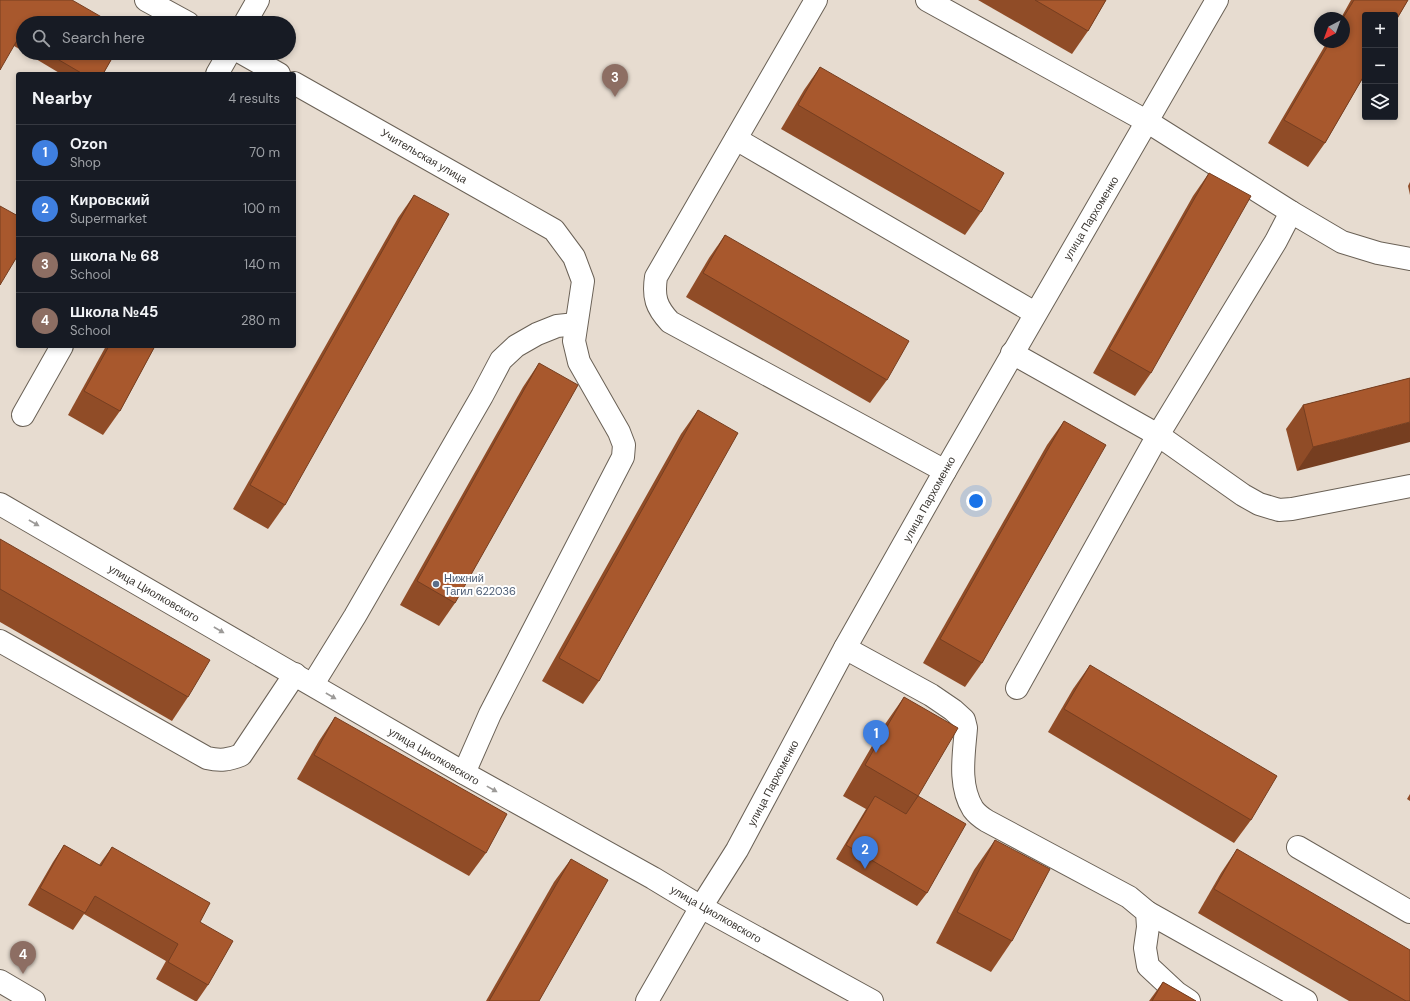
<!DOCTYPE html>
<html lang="en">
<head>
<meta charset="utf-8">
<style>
	:root { --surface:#171b24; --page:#242831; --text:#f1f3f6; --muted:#9ea1a6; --line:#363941; --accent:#7c3aed }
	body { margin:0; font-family:"DM Sans",sans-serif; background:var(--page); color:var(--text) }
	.controls { position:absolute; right:12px; top:12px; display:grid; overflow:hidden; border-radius:4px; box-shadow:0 2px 6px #0003 }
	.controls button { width:36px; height:36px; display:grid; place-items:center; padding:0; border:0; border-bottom:1px solid var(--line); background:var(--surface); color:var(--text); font:20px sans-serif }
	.compass { position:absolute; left:1314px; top:12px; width:36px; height:36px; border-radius:50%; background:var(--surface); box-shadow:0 2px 6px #0003; rotate:221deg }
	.you { position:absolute; left:976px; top:501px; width:14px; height:14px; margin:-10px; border:3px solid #fff; border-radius:50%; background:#1a73e8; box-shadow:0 0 0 6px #1a73e833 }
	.badge { display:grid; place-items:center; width:26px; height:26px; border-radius:50%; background:var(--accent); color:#fff; font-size:13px; font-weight:700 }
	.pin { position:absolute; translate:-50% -33px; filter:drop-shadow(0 1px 2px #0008) }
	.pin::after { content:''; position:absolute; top:21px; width:14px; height:12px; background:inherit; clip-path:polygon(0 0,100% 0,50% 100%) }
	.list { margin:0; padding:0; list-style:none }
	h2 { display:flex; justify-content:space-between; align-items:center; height:52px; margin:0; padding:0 16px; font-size:17px }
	h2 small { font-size:13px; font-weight:400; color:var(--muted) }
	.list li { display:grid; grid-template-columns:26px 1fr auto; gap:12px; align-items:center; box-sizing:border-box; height:56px; padding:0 16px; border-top:1px solid var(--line) }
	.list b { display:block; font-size:15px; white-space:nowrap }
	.list p { margin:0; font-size:13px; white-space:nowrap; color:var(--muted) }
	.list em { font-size:13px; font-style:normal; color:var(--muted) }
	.icon { flex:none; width:22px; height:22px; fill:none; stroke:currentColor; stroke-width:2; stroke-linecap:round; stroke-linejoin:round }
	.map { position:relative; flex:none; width:1410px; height:1001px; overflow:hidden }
	.search { position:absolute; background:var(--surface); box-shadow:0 2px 6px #0003; left:16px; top:16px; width:280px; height:44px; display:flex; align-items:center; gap:10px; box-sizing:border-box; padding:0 14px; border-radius:22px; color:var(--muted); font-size:15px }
	.panel { position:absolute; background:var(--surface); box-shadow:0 2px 6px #0003; left:16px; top:72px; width:280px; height:276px; border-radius:4px }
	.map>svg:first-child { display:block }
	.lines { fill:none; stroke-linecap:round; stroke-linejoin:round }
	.minor-casing { stroke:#6a6156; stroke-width:24 }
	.major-casing { stroke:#6a6156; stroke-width:24 }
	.minor { stroke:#fff; stroke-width:22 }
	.major { stroke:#fff; stroke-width:22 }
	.wall { fill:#904c27 }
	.shaded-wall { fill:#763e20 }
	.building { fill:#a8582d; stroke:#763e20 }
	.oneway { fill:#9c9a98 }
	.service-dot { fill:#5c6f8a; stroke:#fff; stroke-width:1.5 }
	.labels { text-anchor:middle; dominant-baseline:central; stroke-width:4; stroke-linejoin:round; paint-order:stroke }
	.street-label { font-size:11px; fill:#3a3631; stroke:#fff }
	.service-label { font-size:11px; fill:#4e5e75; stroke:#fff; text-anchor:start }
</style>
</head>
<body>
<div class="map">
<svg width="1410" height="1001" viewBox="0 0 1410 1001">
	<rect width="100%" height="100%" fill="#e7dcd0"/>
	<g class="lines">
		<defs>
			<g id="minor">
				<path d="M146,0L188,23"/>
				<path d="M816,0L656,277C653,297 656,307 670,322L945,471"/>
				<path d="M927,0L1148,122L1291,212L1276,241L1158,435L1017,688"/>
				<path d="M245,23L258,0"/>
				<path d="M242,53L279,74"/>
				<path d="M217,74L229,53"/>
				<path d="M294,83L554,230L574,257L583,281L574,341L579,362L619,432L624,445L623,457L490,714L464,773"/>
				<path d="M736,139L1035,313"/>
				<path d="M1291,212L1342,242L1378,253L1410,259"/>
				<path d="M1012,353L1158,435L1243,495L1259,504L1279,510L1292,509L1410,486"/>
				<path d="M23,415L62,346"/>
				<path d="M0,504L464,773L653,878L701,907L872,1001"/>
				<path d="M0,641L207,758C220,761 229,760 241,755L295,674"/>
				<path d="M845,648L931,695L953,710L964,720L966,728C964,754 958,785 973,809C976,813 982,818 987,821L1129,897L1147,912L1148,927L1145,948L1148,966L1177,993L1189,1001"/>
				<path d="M313,684L355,616L482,396L501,360L516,346L537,334L557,326L576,324"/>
				<path d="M1298,847L1410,912"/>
				<path d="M1147,912L1306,1001"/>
				<path d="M0,981L34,1001"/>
			</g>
			<path id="major" d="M647,1001L701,907L737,850L845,648L945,471L1217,0"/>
		</defs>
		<use href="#minor" class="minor-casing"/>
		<use href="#major" class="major-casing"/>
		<use href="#minor" class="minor"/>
		<use href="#major" class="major"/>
	</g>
	<g class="wall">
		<path d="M0,0L23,23V51L14,46Z"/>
		<path d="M978,0H1106L1088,31L1072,54Z"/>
		<path d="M1351,0H1408L1325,143L1308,167L1268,143L1327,42H1344V18H1341Z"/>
		<path d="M26,53H115L103,74H61Z"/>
		<path d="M820,67L981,212L965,235L781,129L804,90Z"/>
		<path d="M1209,173L1151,373L1135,396L1093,373L1193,196Z"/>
		<path d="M1410,182V195L1408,186Z"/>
		<path d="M414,195L285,505L268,529L233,509L398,218Z"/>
		<path d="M725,235L887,380L870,403L686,297L709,258Z"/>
		<path d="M106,346H155L120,411L103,435L68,415Z"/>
		<path d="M539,363L455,603L439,626L400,605L523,387Z"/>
		<path d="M1410,378L1297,471L1286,429L1303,405Z"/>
		<path d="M698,410L599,681L583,704L542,681L681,434Z"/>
		<path d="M1064,421L982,663L965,687L923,663L1047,445Z"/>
		<path d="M0,539L188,697L172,721L0,622Z"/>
		<path d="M1090,665L1251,820L1234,843L1048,732L1073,689Z"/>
		<path d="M904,697L918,796L927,893L917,906L836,859L866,809L843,796L883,727Z"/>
		<path d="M335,717L486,853L469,876L297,779L319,741Z"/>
		<path d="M1410,794V801L1407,799Z"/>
		<path d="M995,840L1012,941L991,972L936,943L974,870Z"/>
		<path d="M64,845L99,865L112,847L200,922L208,985L197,1001H195L156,979L166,961L84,914L73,930L28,905L53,862Z"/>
		<path d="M1237,849L1410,1001H1349L1198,913L1221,873Z"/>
		<path d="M571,859L539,1001H486L554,882Z"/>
		<path d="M1163,982L1196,1001H1149Z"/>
	</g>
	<path class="shaded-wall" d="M1410,422V442L1297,471L1313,447Z"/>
	<g class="building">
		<path d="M0,0H72L112,23H23V39L19,37L0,70Z"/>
		<path d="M1035,0H1106L1088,31Z"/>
		<path d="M1354,0H1408L1395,22V15H1365V74L1325,143L1284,120L1330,42H1344V18H1343Z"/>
		<path d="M47,53H115L103,74H83Z"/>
		<path d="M820,67L1004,173L981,212L798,105Z"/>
		<path d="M1209,173L1251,196L1151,373L1109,349Z"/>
		<path d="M414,195L449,214L285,505L250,485Z"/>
		<path d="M0,206L18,216V255L0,285Z"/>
		<path d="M725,235L909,341L887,380L703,273Z"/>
		<path d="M109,346H155L120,411L84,391Z"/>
		<path d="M539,363L578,385L455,603L417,581Z"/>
		<path d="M1410,378V422L1313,447L1303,405Z"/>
		<path d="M698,410L738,433L599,681L559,658Z"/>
		<path d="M1064,421L1106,445L982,663L940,639Z"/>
		<path d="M0,539L210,660L188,697L0,589Z"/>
		<path d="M1090,665L1277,776L1251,820L1064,709Z"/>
		<path d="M904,697L958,728L918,796L865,765Z"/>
		<path d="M335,717L507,814L486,853L314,755Z"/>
		<path d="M875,796L906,814L918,796L966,824L927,893L846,845Z"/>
		<path d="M995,840L1050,869L1012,941L957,912Z"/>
		<path d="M64,845L101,866L112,847L210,903L200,922L233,941L208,985L168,962L178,944L95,896L85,913L40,888Z"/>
		<path d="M1237,849L1410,950V1001H1406L1214,889Z"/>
		<path d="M571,859L608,880L539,1001H489Z"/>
		<path d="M1163,982L1196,1001H1152Z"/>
	</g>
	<defs><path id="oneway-solid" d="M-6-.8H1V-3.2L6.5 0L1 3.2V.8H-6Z"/></defs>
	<g class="oneway">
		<use href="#oneway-solid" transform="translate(34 523) rotate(30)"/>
		<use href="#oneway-solid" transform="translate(219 630) rotate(30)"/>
		<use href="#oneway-solid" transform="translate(331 696) rotate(30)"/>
		<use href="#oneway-solid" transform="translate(492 789) rotate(29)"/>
	</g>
	<circle class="service-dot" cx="436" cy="584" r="4"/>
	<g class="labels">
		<g class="street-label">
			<text transform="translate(424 156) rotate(30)">Учительская улица</text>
			<text transform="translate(1091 218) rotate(-59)">улица Пархоменко</text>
			<text transform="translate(929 499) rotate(-61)">улица Пархоменко</text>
			<text transform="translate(154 593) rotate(30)">улица Циолковского</text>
			<text transform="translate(434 756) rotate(30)">улица Циолковского</text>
			<text transform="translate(773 783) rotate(-62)">улица Пархоменко</text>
			<text transform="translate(716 914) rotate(30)">улица Циолковского</text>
		</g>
		<g class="service-label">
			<text x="444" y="578">Нижний<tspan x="444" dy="13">Тагил 622036</tspan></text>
		</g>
	</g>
</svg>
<div class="controls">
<button>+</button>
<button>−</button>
<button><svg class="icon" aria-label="layers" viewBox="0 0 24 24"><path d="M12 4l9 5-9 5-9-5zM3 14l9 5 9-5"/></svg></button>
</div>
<svg class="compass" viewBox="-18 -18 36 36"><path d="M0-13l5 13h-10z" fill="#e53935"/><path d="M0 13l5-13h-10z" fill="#9ea1a6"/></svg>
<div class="you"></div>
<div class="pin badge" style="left:876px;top:753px;background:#3f7fe0">1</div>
<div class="pin badge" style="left:865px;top:869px;background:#3f7fe0">2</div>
<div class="pin badge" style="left:615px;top:97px;background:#8d6e63">3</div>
<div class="pin badge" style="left:23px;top:974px;background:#8d6e63">4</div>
<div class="search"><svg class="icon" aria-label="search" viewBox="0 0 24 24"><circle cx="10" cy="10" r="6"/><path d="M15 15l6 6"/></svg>Search here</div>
<section class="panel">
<h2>Nearby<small>4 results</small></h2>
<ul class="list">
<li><span class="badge" style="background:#3f7fe0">1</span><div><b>Ozon</b><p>Shop</p></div><em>70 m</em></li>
<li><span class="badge" style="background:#3f7fe0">2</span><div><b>Кировский</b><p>Supermarket</p></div><em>100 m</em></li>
<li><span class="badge" style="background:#8d6e63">3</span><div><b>школа № 68</b><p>School</p></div><em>140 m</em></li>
<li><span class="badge" style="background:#8d6e63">4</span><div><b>Школа №45</b><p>School</p></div><em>280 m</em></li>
</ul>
</section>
</div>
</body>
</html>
